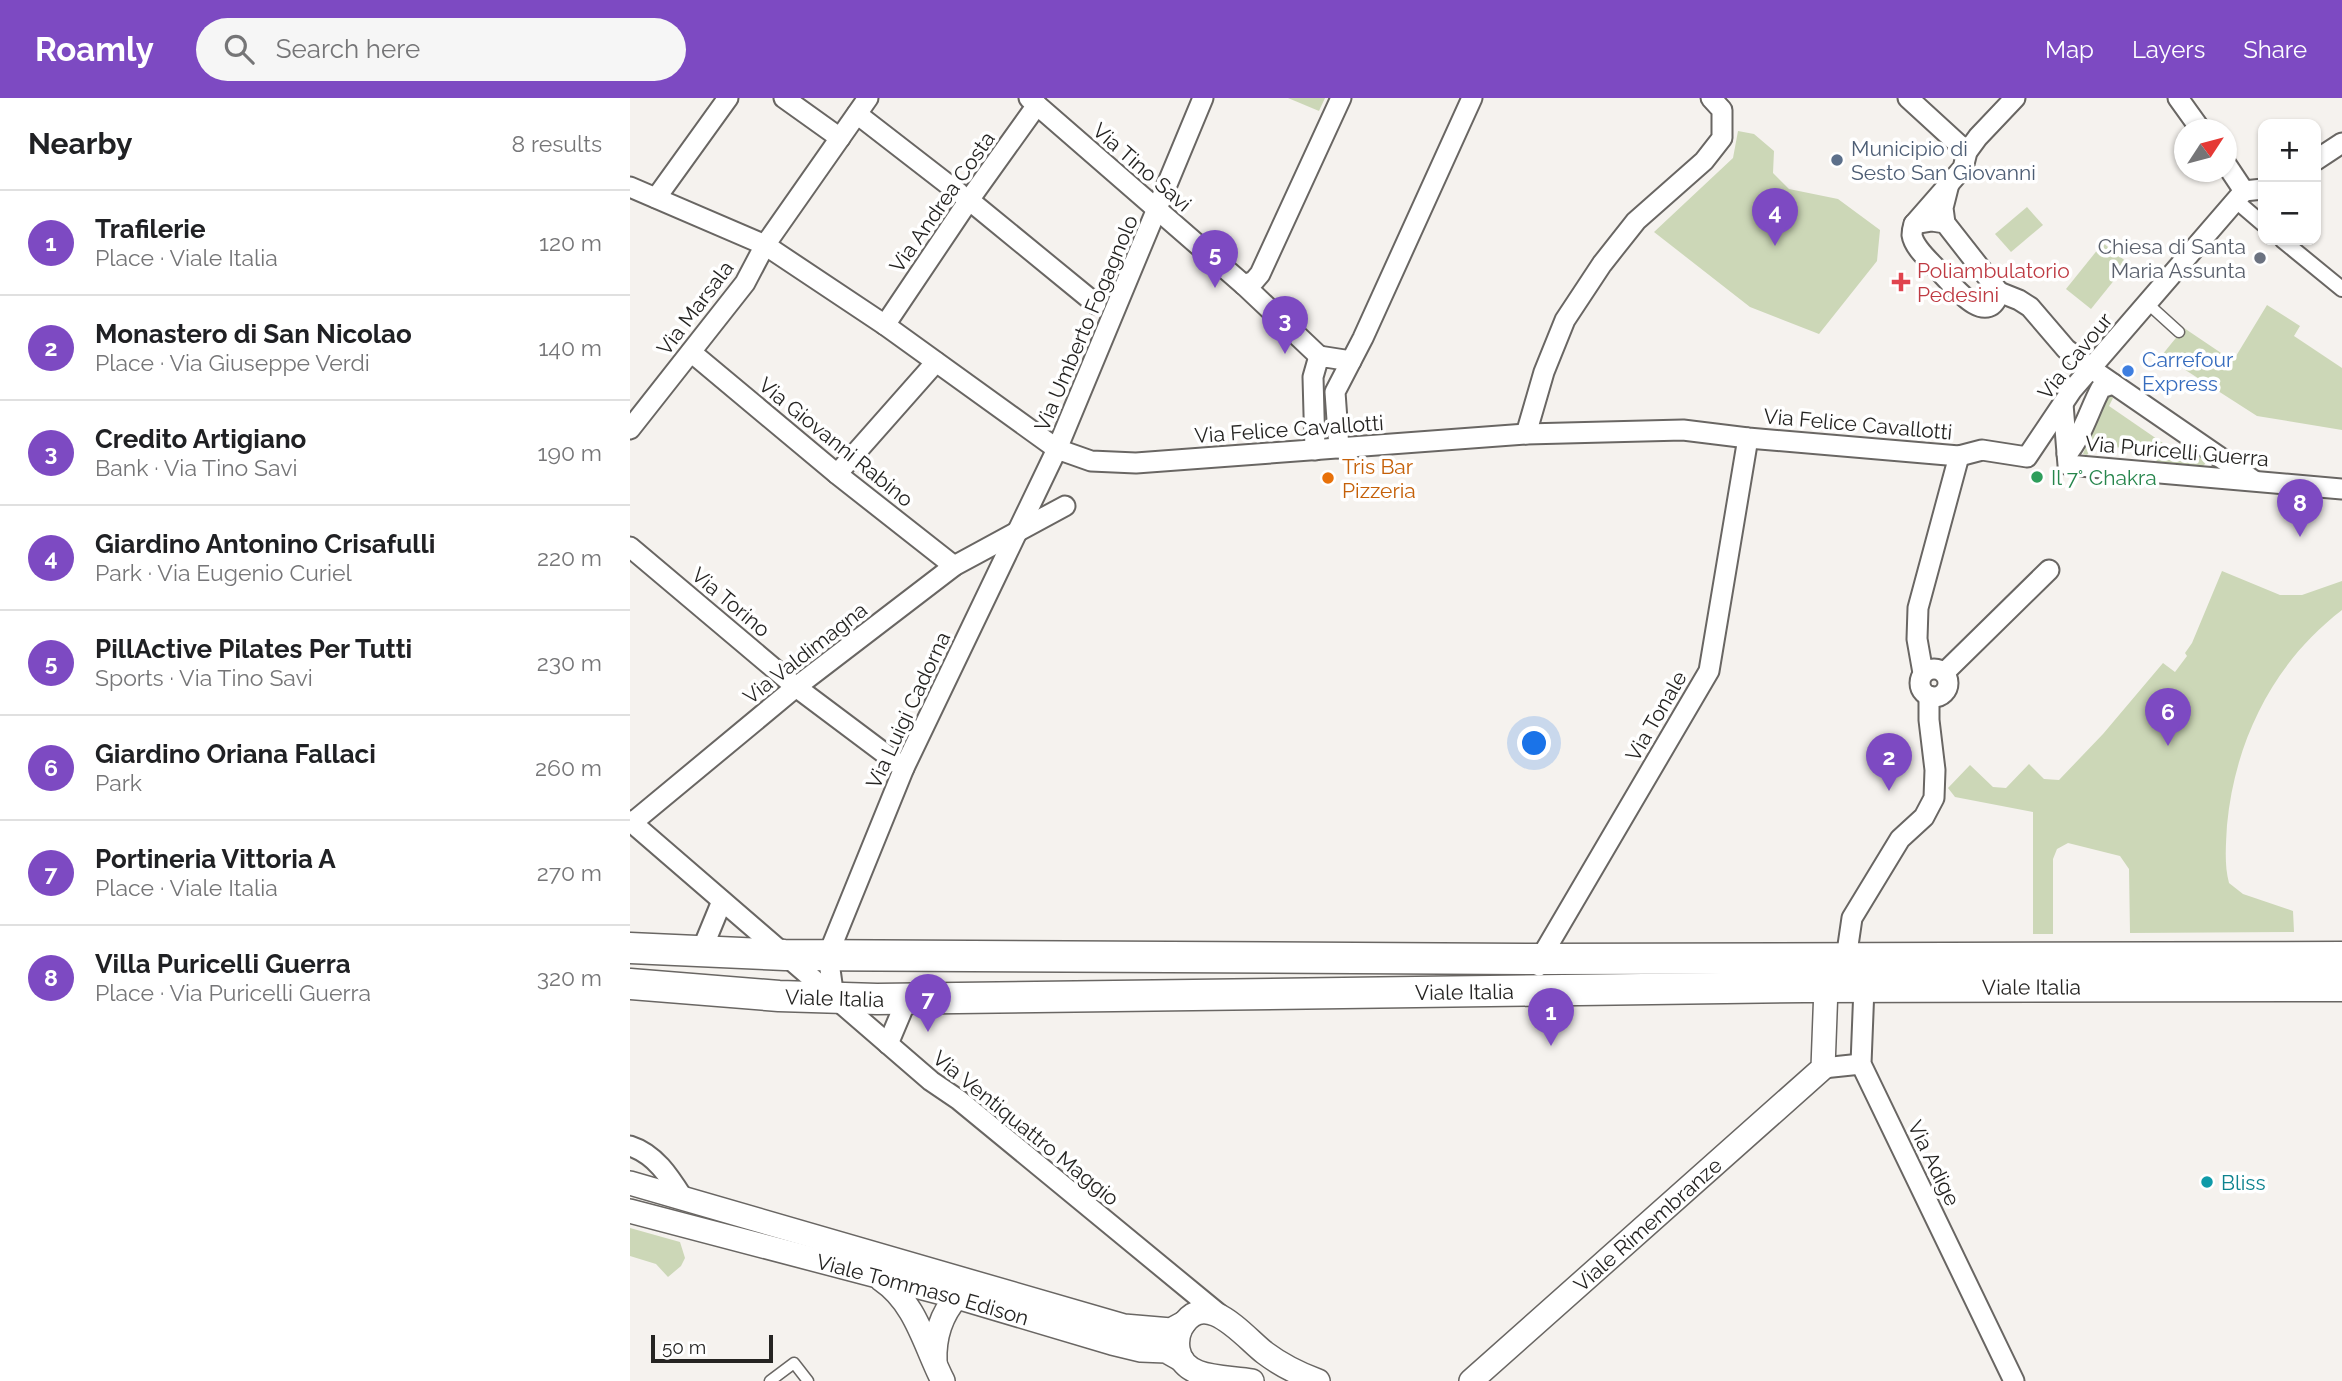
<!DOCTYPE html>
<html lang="en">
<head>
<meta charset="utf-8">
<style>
	:root { --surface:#fff; --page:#f6f6f6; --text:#202124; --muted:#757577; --line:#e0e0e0; --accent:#7d4ac2 }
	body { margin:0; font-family:Raleway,sans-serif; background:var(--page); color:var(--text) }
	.controls { position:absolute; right:21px; top:21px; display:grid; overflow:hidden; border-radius:14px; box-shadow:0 2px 5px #0004 }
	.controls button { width:63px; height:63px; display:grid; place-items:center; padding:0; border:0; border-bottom:2px solid var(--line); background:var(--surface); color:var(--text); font:35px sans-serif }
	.compass { position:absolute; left:1544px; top:21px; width:63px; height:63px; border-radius:50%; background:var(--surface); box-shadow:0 2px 5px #0004; rotate:54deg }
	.scale { position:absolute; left:21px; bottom:18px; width:122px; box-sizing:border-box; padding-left:7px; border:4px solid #252422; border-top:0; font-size:19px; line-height:24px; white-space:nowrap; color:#252422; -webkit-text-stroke:5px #fff; paint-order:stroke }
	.you { position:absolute; left:905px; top:646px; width:24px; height:24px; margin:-18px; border:5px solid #fff; border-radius:50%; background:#1a73e8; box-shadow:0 0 0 10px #1a73e833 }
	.badge { display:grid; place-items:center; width:46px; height:46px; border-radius:50%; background:var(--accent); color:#fff; font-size:23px; font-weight:700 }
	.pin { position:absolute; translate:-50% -58px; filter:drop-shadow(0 2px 4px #0008) }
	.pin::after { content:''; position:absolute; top:37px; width:24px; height:21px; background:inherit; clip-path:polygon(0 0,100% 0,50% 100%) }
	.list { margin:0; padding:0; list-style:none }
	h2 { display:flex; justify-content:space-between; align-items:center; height:91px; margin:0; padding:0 28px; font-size:30px }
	h2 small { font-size:23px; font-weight:400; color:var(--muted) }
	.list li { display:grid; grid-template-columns:46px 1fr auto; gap:21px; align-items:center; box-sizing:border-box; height:105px; padding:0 28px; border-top:2px solid var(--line) }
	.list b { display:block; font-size:26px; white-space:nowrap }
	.list p { margin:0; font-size:23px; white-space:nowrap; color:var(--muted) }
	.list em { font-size:23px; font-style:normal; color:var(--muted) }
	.icon { flex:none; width:38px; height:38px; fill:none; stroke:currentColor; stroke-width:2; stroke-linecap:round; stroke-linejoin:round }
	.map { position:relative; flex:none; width:1712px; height:1283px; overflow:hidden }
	header { display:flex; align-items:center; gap:42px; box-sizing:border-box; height:98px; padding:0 35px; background:var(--accent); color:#fff }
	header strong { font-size:33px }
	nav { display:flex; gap:38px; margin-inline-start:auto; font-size:24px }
	.search { width:490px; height:63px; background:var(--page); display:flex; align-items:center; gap:18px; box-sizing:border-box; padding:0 24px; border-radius:38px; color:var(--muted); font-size:26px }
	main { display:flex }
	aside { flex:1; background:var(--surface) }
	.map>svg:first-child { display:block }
	.green { fill:#ccd7b7 }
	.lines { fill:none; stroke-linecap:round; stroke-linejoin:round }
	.service-casing { stroke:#696663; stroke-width:13 }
	.pedestrian-casing { stroke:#696663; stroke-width:18 }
	.minor-casing { stroke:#696663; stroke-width:23 }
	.tertiary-casing { stroke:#696663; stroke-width:26 }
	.primary-casing { stroke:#696663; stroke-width:33 }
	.service { stroke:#fff; stroke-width:10 }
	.pedestrian { stroke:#fff; stroke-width:14 }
	.minor { stroke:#fff; stroke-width:19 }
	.tertiary { stroke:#fff; stroke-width:23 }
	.primary { stroke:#fff; stroke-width:30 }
	.service-dot { fill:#5c6f8a; stroke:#fff; stroke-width:2.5 }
	.worship-dot { fill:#6b7280; stroke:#fff; stroke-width:2.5 }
	.health-dot { fill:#e0444e; stroke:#fff; stroke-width:2.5 }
	.shop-dot { fill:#3f7fe0; stroke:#fff; stroke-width:2.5 }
	.leisure-dot { fill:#2e9e5b; stroke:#fff; stroke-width:2.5 }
	.food-dot { fill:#e8710a; stroke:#fff; stroke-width:2.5 }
	.culture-dot { fill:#0f9aa8; stroke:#fff; stroke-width:2.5 }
	.labels { text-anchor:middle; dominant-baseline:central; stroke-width:7; stroke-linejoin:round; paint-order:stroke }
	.service-label { font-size:21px; fill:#4e5e75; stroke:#fff; text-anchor:start }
	.street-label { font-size:21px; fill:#252422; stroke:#fff }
	.worship-label { font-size:21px; fill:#5b616d; stroke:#fff; text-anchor:end }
	.health-label { font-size:21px; fill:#be3a42; stroke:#fff; text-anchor:start }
	.shop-label { font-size:21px; fill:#366cbe; stroke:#fff; text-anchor:start }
	.food-label { font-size:21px; fill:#c56008; stroke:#fff; text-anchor:start }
	.leisure-label { font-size:21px; fill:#27864d; stroke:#fff; text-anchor:start }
	.culture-label { font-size:21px; fill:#0d838f; stroke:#fff; text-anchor:start }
</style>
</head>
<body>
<header>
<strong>Roamly</strong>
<div class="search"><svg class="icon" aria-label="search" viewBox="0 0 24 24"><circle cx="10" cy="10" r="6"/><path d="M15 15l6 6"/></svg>Search here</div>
<nav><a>Map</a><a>Layers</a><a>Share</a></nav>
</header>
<main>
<aside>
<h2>Nearby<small>8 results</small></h2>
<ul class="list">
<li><span class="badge">1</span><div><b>Trafilerie</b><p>Place · Viale Italia</p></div><em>120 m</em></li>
<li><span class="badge">2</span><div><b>Monastero di San Nicolao</b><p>Place · Via Giuseppe Verdi</p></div><em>140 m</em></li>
<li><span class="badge">3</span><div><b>Credito Artigiano</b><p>Bank · Via Tino Savi</p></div><em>190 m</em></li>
<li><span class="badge">4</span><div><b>Giardino Antonino Crisafulli</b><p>Park · Via Eugenio Curiel</p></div><em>220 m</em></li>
<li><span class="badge">5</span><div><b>PillActive Pilates Per Tutti</b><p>Sports · Via Tino Savi</p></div><em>230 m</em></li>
<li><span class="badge">6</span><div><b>Giardino Oriana Fallaci</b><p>Park</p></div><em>260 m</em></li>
<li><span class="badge">7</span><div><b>Portineria Vittoria A</b><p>Place · Viale Italia</p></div><em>270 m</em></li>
<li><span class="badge">8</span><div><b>Villa Puricelli Guerra</b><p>Place · Via Puricelli Guerra</p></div><em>320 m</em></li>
</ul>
</aside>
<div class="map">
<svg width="1712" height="1283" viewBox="0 0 1712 1283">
	<rect width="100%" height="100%" fill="#f5f2ee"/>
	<g class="green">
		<path d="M658,0H695L689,13Z"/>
		<path d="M1108,33L1124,36L1144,53L1143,75L1159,91L1208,101L1250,132L1247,163L1189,236L1120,209L1024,134L1103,60Z"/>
		<path d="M1397,109L1413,127L1381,154L1365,136Z"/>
		<path d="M1473,145L1498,165L1461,211L1436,191Z"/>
		<path d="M1637,207L1670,228L1664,238L1712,270V332L1627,318L1532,257L1554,230L1603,263Z"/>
		<path d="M1479,296L1483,300L1479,308L1559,363L1569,356L1576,360L1577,364L1573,368L1525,365L1532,354L1465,347L1457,357L1453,356L1476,297Z"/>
		<path d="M1592,473L1650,497H1672L1712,483V512C1644,564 1605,642 1597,727C1596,745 1594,767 1599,785L1613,796L1663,813L1664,834L1500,835L1499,771L1490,758L1438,745L1427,751L1423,761V836H1403V714L1325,699L1318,690L1340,667L1363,689L1376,690L1399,666L1414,681L1429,682L1473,636L1533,565L1545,574L1557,558L1555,555L1562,545Z"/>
		<path d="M0,1130L50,1144L55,1160L51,1168L38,1179L26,1166L0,1158Z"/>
	</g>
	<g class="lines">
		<defs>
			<g id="service">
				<path d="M1517,205L1549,234"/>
				<path d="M140,1283L164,1265L178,1283"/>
			</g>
			<g id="pedestrian">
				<path d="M1605,102L1633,126"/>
				<path d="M1652,142L1712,191"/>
			</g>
			<g id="minor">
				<path d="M154,0L210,40"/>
				<path d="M399,0L614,187L689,258"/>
				<path d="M1278,0L1337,54"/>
				<path d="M1548,0L1571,32"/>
				<path d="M227,16L329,95"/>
				<path d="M1686,62L1712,45"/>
				<path d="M1596,66L1614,93"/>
				<path d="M0,89L135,147L255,227L427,351L461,363L506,365L896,336L1053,332L1118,340L1329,358L1352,352L1397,359L1442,292L1614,93"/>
				<path d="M1614,93L1633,91"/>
				<path d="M26,100L98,0"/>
				<path d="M339,102L466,206"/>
				<path d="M1315,125L1302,123L1284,126C1283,129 1282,133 1282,137C1284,151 1303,166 1312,176C1324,189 1359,232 1369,194L1315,125L1313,110L1319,86"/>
				<path d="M1284,126L1333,70L1337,54L1348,39L1385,0"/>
				<path d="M614,187L624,183L630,176L711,0"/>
				<path d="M1369,194L1389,202L1400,209L1436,251L1466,274L1623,382"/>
				<path d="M255,227L339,102L407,7"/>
				<path d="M61,254L207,376L324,468"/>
				<path d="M1433,306L1438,367L1712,391"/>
				<path d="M0,331L115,185L135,147L238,0"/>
				<path d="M896,336L914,274L935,222L972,166L1006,123L1074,63L1092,40V12L1081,0"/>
				<path d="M709,350L705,294L733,240L842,0"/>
				<path d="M685,352L683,279L689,258L721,263"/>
				<path d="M1437,356C1452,339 1460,310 1471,290L1483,286"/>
				<path d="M207,376L306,264"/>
				<path d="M0,449L166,589L274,670"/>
				<circle cx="1304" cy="585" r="14"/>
				<path d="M1293,575L1287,541L1288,510L1329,358"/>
				<path d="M1314,575L1419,472"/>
				<path d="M1299,598V622L1305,672L1304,700L1294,719L1270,741L1222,820L1216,861L1234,889L1231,966L1384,1283"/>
				<path d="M0,723L301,983L329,1002L589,1216"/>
				<path d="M2,725L166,589L324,468L435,408"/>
				<path d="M71,854L92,803"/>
				<path d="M909,868L910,861L1079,573L1118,340"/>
				<path d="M204,900L198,857L274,670L427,351L573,0"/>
				<path d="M258,946L277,901"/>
				<path d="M1193,970L1231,966"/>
				<path d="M0,1048C25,1056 39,1078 53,1100"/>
			</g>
			<g id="tertiary">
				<path d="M0,1085L494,1228L541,1232L554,1225"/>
				<path id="s1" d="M0,1113L327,1199L482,1245L511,1252L536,1253L552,1262"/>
				<path d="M252,1182C286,1205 295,1248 313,1283"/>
				<path d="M305,1263C304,1240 311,1216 327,1199"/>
				<path d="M622,1283C597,1278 553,1283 548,1251C547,1244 548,1236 551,1230C575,1188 614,1239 635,1255C651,1267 669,1276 688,1283"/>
				<path id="s2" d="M841,1283L1193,970L1196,889L1205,877"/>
			</g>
			<g id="primary">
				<path d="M0,850L155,857L910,861L1712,859"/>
				<path id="s3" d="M0,886L149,898L247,901L1174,889L1712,888"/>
			</g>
		</defs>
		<use href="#service" class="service-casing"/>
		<use href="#pedestrian" class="pedestrian-casing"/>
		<use href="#minor" class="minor-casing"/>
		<use href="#tertiary" class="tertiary-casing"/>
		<use href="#primary" class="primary-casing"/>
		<use href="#service" class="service"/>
		<use href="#pedestrian" class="pedestrian"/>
		<use href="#minor" class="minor"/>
		<use href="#tertiary" class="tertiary"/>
		<use href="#primary" class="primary"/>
	</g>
	<circle class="service-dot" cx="1207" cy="62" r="7"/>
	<circle class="worship-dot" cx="1630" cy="160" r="7"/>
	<path class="health-dot" d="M1267.5 173.5h7v7h7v7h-7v7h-7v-7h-7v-7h7z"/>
	<circle class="shop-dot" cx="1498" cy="273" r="7"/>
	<circle class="leisure-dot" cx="1407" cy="379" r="7"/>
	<circle class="food-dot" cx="698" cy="380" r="7"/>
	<circle class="culture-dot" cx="1577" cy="1084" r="7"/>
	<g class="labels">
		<g class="service-label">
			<text x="1221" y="50">Municipio di<tspan x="1221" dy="24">Sesto San Giovanni</tspan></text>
		</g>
		<g class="street-label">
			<text transform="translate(512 69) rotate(41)">Via Tino Savi</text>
			<text transform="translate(312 104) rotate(-55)">Via Andrea Costa</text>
			<text transform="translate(65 210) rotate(-53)">Via Marsala</text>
			<text transform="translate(456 225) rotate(-67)">Via Umberto Fogagnolo</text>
			<text transform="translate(1445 258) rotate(-51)">Via Cavour</text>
			<text transform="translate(1228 326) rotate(5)">Via Felice Cavallotti</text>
			<text transform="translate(659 331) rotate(-4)">Via Felice Cavallotti</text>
			<text transform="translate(206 344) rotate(39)">Via Giovanni Rabino</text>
			<text transform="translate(1547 353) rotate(5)">Via Puricelli Guerra</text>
			<text transform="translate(101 504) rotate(40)">Via Torino</text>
			<text transform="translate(175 555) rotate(-38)">Via Valdimagna</text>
			<text transform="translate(278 612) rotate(-65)">Via Luigi Cadorna</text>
			<text transform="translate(1026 618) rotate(-60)">Via Tonale</text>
			<text stroke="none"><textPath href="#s3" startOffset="1402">Viale Italia</textPath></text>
			<text stroke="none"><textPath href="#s3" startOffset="835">Viale Italia</textPath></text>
			<text stroke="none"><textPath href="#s3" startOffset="205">Viale Italia</textPath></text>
			<text transform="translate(396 1030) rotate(39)">Via Ventiquattro Maggio</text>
			<text transform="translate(1304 1065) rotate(64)">Via Adige</text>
			<text stroke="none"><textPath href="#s2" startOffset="236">Viale Rimembranze</textPath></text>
			<text stroke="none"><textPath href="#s1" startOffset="303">Viale Tommaso Edison</textPath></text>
		</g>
		<g class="worship-label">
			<text x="1616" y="148">Chiesa di Santa<tspan x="1616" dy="24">Maria Assunta</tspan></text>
		</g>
		<g class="health-label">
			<text x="1287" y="172">Poliambulatorio<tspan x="1287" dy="24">Pedesini</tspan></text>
		</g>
		<g class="shop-label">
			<text x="1512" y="261">Carrefour<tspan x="1512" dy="24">Express</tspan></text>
		</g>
		<g class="food-label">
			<text x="712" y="368">Tris Bar<tspan x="712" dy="24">Pizzeria</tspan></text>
		</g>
		<g class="leisure-label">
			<text x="1421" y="379">Il 7° Chakra</text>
		</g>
		<g class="culture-label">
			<text x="1591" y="1084">Bliss</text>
		</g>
	</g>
</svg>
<div class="controls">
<button>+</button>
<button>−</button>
</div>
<svg class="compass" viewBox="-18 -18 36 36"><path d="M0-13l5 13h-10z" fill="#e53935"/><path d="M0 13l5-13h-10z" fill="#757577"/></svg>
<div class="scale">50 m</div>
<div class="you"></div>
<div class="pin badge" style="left:921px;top:948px">1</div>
<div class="pin badge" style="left:1259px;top:693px">2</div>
<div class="pin badge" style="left:655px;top:256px">3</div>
<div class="pin badge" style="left:1145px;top:148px">4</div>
<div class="pin badge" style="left:585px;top:190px">5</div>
<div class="pin badge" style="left:1538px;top:648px">6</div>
<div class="pin badge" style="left:298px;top:934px">7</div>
<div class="pin badge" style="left:1670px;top:439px">8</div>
</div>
</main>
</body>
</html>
